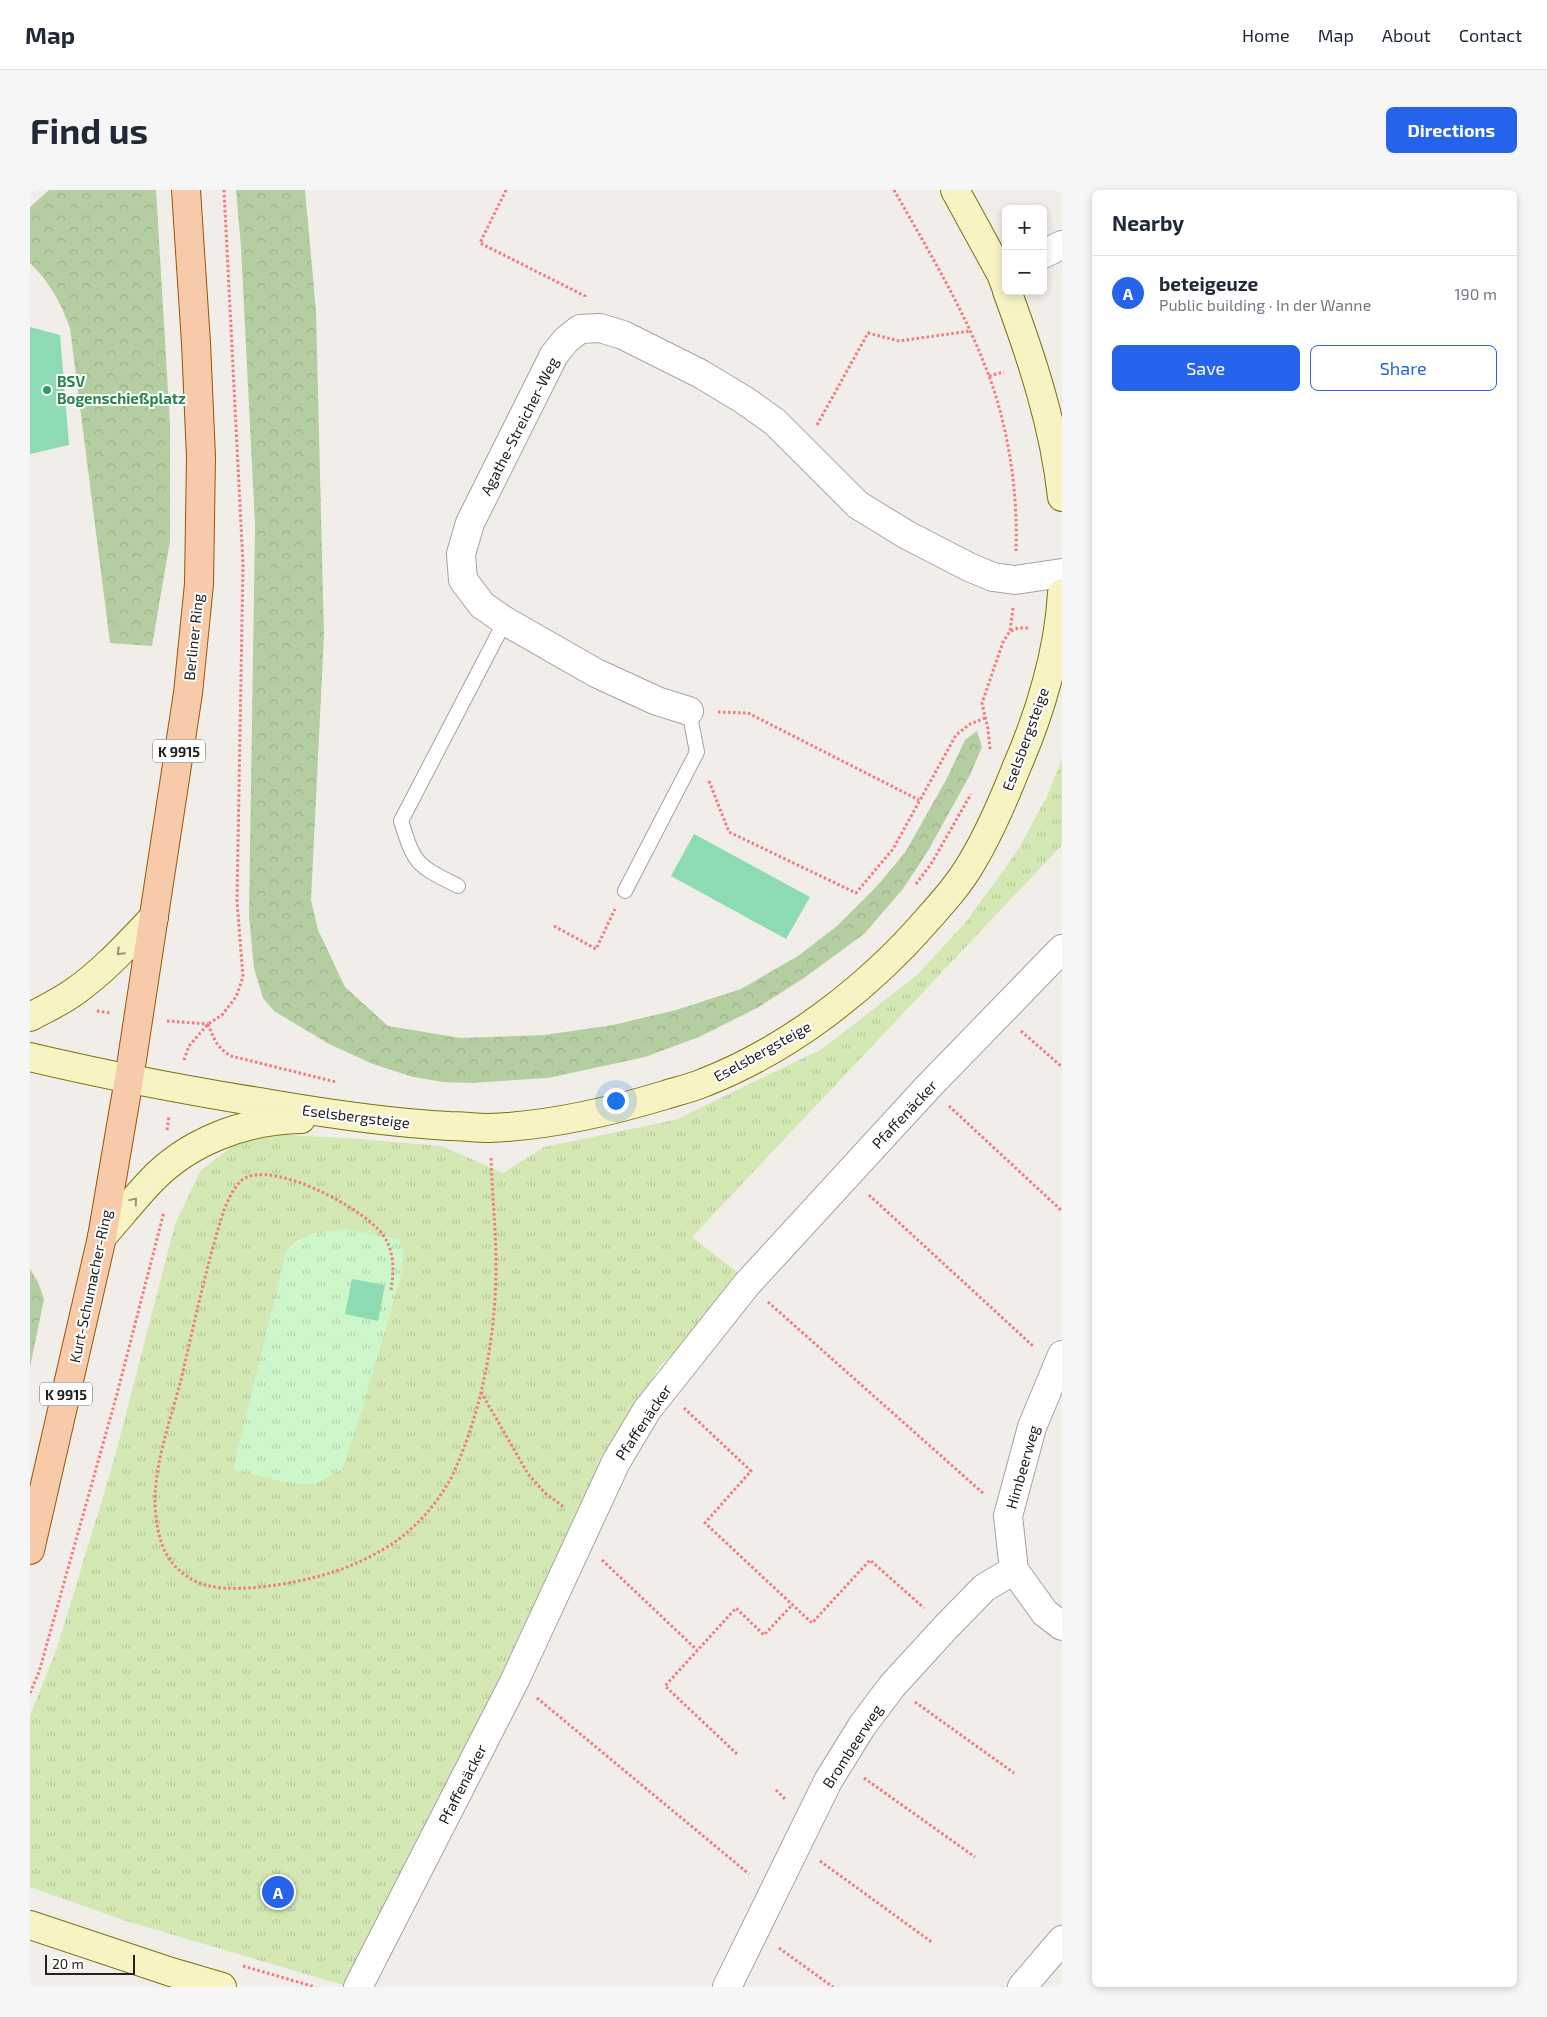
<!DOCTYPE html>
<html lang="en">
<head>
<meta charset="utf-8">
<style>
	:root { --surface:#fff; --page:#f6f6f7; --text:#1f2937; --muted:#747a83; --line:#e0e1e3; --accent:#2563eb }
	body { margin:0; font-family:"Exo 2",sans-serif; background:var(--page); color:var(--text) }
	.controls { position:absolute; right:15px; top:15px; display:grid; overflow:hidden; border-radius:8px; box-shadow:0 2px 8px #0003 }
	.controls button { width:45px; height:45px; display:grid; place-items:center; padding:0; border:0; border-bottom:1px solid var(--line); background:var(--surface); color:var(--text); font:25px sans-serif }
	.scale { position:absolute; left:15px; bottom:12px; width:90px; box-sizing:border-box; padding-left:5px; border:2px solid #222; border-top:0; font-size:14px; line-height:18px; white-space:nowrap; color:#222; -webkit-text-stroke:4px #fff; paint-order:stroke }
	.you { position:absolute; left:585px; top:910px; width:18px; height:18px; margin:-12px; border:4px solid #fff; border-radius:50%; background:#1a73e8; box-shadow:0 0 0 8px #1a73e833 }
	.badge { display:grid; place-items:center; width:32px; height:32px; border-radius:50%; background:var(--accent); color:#fff; font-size:16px; font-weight:700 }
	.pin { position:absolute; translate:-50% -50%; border:2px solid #fff; box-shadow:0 1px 5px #0006 }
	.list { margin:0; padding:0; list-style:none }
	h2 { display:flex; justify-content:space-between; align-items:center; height:65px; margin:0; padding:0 20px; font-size:21px }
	h2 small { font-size:16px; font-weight:400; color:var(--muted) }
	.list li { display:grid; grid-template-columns:32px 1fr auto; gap:15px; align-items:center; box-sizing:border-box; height:75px; padding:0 20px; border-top:1px solid var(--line) }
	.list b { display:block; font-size:19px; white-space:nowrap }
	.list p { margin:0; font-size:16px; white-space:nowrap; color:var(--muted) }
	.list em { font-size:16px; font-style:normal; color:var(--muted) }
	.actions { display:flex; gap:10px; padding:15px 20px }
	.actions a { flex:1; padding:11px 0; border:1px solid var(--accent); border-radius:8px; text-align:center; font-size:18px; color:var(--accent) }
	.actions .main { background:var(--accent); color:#fff }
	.map { position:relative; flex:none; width:1032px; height:1797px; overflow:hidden; border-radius:8px }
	header { display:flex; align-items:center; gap:30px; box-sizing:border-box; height:70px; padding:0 25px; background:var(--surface); border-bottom:1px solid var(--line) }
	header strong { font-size:24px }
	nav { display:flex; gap:28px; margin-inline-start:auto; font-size:18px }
	.intro { display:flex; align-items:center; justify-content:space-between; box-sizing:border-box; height:120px; padding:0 30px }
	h1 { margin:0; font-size:35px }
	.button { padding:12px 22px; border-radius:8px; background:var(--accent); color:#fff; font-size:18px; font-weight:700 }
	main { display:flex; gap:30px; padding:0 30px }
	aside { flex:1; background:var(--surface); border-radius:8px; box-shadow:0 2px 8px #0003 }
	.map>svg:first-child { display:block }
	.grass { fill:url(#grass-tufts); fill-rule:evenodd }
	.forest { fill:url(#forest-crowns) }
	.park { fill:url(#park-tufts) }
	.pitch { fill:#8ddbb3 }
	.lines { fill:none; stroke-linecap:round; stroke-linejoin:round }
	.lane-casing { stroke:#a3a3a3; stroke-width:16 }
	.street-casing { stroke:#a3a3a3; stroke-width:30 }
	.secondary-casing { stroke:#76740b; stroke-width:30 }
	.primary-casing { stroke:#975508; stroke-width:30 }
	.path { stroke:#f3797d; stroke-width:3; stroke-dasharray:2.5 2.5; stroke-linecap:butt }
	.lane { stroke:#fff; stroke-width:14 }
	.street { stroke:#fff; stroke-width:28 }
	.secondary { stroke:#f7f3c2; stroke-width:28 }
	.primary { stroke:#f7cba9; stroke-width:28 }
	.oneway { stroke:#97957a }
	.leisure-dot { fill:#2e9e5b; stroke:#fff; stroke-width:2 }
	.labels { text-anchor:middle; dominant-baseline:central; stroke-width:4; stroke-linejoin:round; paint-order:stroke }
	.shield { fill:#fff; stroke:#646464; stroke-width:1 }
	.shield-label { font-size:14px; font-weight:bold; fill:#222 }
	.leisure-label { font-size:15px; font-weight:bold; fill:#27864d; stroke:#fff; text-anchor:start }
	.street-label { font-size:15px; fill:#222; stroke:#fff }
</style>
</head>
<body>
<header>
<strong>Map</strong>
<nav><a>Home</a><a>Map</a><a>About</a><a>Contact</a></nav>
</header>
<div class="intro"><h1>Find us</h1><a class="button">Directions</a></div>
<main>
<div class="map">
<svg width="1032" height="1797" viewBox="0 0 1032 1797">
	<defs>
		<pattern id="grass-tufts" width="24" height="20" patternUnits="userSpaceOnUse" patternTransform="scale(1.25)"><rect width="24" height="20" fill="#d4e8b3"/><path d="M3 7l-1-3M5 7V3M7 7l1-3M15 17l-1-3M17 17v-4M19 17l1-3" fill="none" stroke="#b6c79a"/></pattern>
		<pattern id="forest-crowns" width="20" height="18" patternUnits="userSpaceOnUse" patternTransform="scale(1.25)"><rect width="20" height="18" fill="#b4cea1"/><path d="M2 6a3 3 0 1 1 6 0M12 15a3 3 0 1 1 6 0" fill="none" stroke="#9ab18a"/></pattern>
		<pattern id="park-tufts" width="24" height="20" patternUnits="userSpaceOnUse" patternTransform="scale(1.25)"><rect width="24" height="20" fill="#cdf7cb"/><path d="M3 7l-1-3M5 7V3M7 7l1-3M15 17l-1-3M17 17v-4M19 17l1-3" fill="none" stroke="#b0d3ae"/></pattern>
	</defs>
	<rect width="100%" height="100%" fill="#f1eee9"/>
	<path class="grass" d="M1032,569V655L662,1047L711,1085L657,1150L630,1176L594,1235L479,1477L320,1797L93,1730L0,1697V1526L27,1458L84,1270L145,1034L171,980L207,953L254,945L315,948L412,956L473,983L514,957L645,930L792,859L887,785L935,733L988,660L1017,606ZM285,1043L373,1063L371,1085L330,1225L312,1279L285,1294L256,1063L265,1052Z"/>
	<g class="forest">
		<path d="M19,0H126L140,234V351L122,456L80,453L40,138C30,111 20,93 0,73V17Z"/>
		<path d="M206,0H275L286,121L294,445L281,710L288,740L315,797L358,836L431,848L514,845L583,835L646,820L711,799L768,766L807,736L848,695L876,661L916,590L935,550L947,541L952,557L940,585L899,659L873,699L834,744L774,788L727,818L669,847L615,867L518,888L440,893L413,892L383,887L343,874L299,854L244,821L233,808L224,778L219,726L225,335L211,57Z"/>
		<path d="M0,1079L8,1092L14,1109L0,1177Z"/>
	</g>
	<path class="park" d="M313,1039L369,1049L373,1063L371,1085L330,1225L312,1279L285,1294H261L203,1279L256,1063C272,1043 290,1043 313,1039Z"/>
	<g class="pitch">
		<path d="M0,137L30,145L39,255L0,264Z"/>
		<path d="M664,644L780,707L756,749L641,686Z"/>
		<path d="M322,1089L355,1095L348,1131L315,1124Z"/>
	</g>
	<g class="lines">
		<defs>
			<g id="lane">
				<path d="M428,696C387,675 385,676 371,631L475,431"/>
				<path d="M595,701L667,562L659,521"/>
			</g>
			<g id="street">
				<path d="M1013,64L1032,55"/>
				<path d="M659,521L627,511L566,483L475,431L452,415L433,390L431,364L440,333L524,165L536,150L550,139L570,138L593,145L671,184L714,210L745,232L828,315L877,345L939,377L963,387L985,390L1032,383"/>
				<path d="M1032,1165L1002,1237L978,1326L984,1380L1015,1423L1032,1436"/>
				<path d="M328,1797L485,1490L586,1272L617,1220L717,1094L898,897L1032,759"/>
				<path d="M697,1797L798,1591L832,1536L862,1496L916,1437L954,1398L984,1380"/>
				<path d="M992,1797L1032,1750"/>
			</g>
			<g id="secondary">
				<path d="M925,0L971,84L976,97"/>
				<path d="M977,101C1002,169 1024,235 1032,307"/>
				<path d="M0,827C15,819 30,812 44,802C74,781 99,753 124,727"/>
				<path d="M0,867C80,886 160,901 241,914C300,924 359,933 419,936C432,936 446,938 459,938C518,936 579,922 635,905C648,901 661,898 673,893C758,860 838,798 897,730C913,712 930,693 942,672C960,642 974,609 987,576C1010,524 1029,460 1032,403"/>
				<path d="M72,1047C88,1029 103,1010 120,992C158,951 216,930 271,929"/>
				<path d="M0,1735L141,1782L192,1797"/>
			</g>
			<path id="primary" d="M0,1360L72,1047L99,889L158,503L169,394L171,267L166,153L156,0"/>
		</defs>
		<use href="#lane" class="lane-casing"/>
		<use href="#street" class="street-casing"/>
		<use href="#secondary" class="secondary-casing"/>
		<use href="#primary" class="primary-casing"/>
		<g class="path">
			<path d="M476,0L450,53L555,106V109"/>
			<path d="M864,0C898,60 935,121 959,186C979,240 988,304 986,361"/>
			<path d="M959,186L974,182"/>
			<path d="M787,235L838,143L869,151L940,141"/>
			<path d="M981,441L988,438H999"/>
			<path d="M688,522L718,523L889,610"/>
			<path d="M960,559L958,539L952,513L973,452L980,441L983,418"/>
			<path d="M679,591L699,642L826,703L863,659L926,545L940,534L955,528"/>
			<path d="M886,694L901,674L941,604"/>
			<path d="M524,736L566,759L585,719"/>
			<path d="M67,821L81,823"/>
			<path d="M137,831L178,834"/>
			<path d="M178,834C184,849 187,858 201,866L306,892"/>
			<path d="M991,841L1032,877"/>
			<path d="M154,870L159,856L178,834L192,825L206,807L213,787L207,711L213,375L194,0"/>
			<path d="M919,916L1032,1021"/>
			<path d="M137,940L139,926"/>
			<path d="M839,1005L1003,1156"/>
			<path d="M361,1100C364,1081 365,1062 353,1045C335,1019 241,968 212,990C203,998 197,1012 193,1023C176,1077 164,1134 151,1190C141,1228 126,1269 125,1308C125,1318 126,1330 128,1340C133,1363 142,1378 163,1390C193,1408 268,1393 300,1383C323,1376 350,1363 369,1349C391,1332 409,1311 422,1286C452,1222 466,1146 466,1075C466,1039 462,1003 461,967"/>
			<path d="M738,1112L954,1304"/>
			<path d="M451,1202L498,1284L515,1303L534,1317"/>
			<path d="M654,1218L721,1281L675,1333L782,1433L840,1370L894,1418"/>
			<path d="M572,1370L667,1460"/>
			<path d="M0,1503L9,1482L87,1204L134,1022"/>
			<path d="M507,1508L719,1684"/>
			<path d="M885,1512L984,1583"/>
			<path d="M707,1564L635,1496L706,1418L734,1445L762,1415"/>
			<path d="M834,1588L945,1667"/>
			<path d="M746,1600L756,1610"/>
			<path d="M790,1671L903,1753"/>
			<path d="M749,1758L803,1797"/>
			<path d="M213,1776L285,1797"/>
		</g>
		<use href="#lane" class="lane"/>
		<use href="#street" class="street"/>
		<use href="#secondary" class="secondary"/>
		<use href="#primary" class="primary"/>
	</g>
	<defs><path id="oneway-chevron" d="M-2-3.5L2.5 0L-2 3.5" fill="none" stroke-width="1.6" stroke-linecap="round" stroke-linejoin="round" transform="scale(1.25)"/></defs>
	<g class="oneway">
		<use href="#oneway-chevron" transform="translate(90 762) rotate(135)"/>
		<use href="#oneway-chevron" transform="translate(104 1011) rotate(-50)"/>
	</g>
	<circle class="leisure-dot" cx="17" cy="200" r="5"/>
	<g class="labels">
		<g class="shield">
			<rect x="123" y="549.5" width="52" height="23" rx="4"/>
			<rect x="10" y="1192.5" width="52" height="23" rx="4"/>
		</g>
		<g class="shield-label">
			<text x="149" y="561">K 9915</text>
			<text x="36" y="1204">K 9915</text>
		</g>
		<g class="leisure-label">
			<text x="27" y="191">BSV<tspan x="27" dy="17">Bogenschießplatz</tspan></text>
		</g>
		<g class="street-label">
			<text transform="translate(489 236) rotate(-63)">Agathe-Streicher-Weg</text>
			<text transform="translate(163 447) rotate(-84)">Berliner Ring</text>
			<text transform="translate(995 549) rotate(-70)">Eselsbergsteige</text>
			<text transform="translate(732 861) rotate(-29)">Eselsbergsteige</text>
			<text transform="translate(874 924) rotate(-47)">Pfaffenäcker</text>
			<text transform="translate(326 926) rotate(7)">Eselsbergsteige</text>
			<text transform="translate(60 1096) rotate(-78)">Kurt-Schumacher-Ring</text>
			<text transform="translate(613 1232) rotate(-56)">Pfaffenäcker</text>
			<text transform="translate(992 1277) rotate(-74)">Himbeerweg</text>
			<text transform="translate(822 1556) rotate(-57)">Brombeerweg</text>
			<text transform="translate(432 1594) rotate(-63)">Pfaffenäcker</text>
		</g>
	</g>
</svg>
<div class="controls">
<button>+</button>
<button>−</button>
</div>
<div class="scale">20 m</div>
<div class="you"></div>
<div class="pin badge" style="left:248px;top:1702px">A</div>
</div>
<aside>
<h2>Nearby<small></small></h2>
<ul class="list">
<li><span class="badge">A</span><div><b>beteigeuze</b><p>Public building · In der Wanne</p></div><em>190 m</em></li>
</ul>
<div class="actions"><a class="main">Save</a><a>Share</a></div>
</aside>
</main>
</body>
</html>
